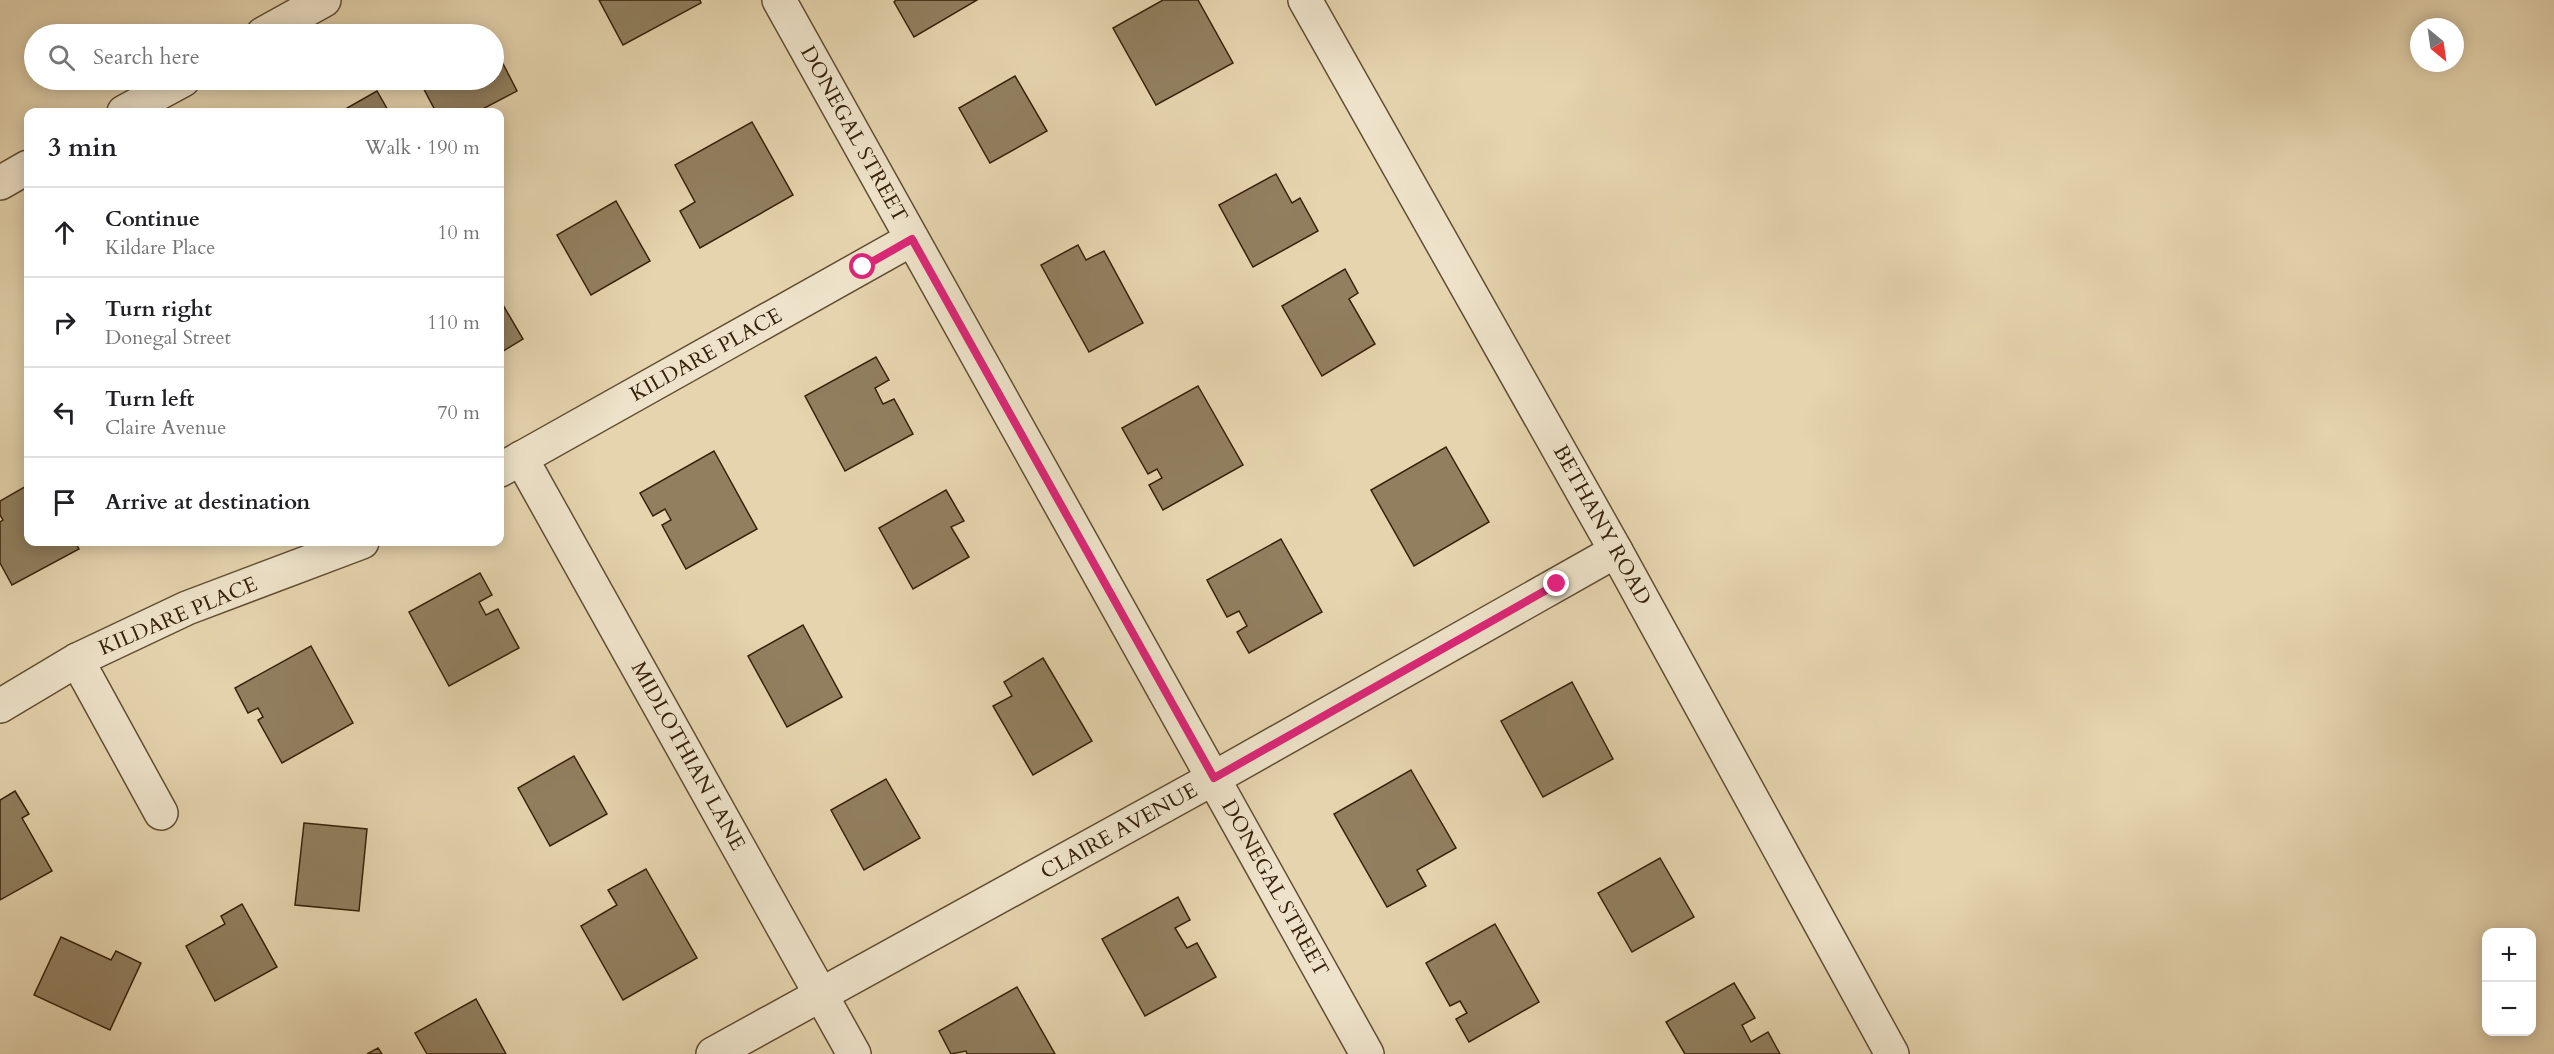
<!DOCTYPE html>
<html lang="en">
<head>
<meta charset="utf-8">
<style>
	:root { --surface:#fff; --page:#f2f2f2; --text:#202124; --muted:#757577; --line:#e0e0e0 }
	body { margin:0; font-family:Cardo,serif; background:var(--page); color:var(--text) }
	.controls { position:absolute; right:18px; bottom:18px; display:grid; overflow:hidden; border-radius:12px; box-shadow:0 3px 15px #0003 }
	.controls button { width:54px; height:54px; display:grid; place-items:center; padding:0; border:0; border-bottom:2px solid var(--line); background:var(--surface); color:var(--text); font:30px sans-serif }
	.compass { position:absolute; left:2410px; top:18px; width:54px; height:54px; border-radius:50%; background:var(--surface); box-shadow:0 3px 15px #0003; rotate:151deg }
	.stop { position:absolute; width:18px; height:18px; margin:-14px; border:4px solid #db2777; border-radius:50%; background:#fff }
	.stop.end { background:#db2777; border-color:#fff; box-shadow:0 2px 6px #0008 }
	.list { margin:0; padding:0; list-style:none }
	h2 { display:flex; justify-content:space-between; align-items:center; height:78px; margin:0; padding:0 24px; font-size:26px }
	h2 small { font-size:20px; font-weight:400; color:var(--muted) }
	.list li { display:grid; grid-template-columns:39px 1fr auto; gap:18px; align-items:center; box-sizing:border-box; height:90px; padding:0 24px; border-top:2px solid var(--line) }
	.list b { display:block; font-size:22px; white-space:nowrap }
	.list p { margin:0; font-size:20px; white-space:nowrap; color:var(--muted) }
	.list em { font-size:20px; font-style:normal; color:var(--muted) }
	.icon { flex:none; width:33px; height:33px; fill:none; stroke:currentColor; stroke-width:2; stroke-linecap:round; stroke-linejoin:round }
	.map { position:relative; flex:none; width:2554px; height:1054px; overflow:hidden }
	.search { position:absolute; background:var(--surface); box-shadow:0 3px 15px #0003; left:24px; top:24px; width:480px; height:66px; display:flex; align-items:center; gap:15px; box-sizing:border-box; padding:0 21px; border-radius:33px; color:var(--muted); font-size:22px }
	.panel { position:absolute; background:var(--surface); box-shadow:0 3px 15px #0003; left:24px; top:108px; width:480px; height:438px; border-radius:12px }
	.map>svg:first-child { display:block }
	.building { fill:#917f5f; stroke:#362209; stroke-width:1.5 }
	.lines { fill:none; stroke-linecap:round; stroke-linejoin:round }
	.street-casing { stroke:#624e32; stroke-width:36 }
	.street { stroke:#eee3ca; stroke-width:33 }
	.route { stroke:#db2777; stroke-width:8 }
	.labels { text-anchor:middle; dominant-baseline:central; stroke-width:4.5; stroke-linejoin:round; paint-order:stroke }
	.street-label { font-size:21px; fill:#362209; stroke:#eee3ca }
</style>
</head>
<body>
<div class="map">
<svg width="2554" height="1054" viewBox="0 0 2554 1054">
	<rect width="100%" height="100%" fill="#e5d4ae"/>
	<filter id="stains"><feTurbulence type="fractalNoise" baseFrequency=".00333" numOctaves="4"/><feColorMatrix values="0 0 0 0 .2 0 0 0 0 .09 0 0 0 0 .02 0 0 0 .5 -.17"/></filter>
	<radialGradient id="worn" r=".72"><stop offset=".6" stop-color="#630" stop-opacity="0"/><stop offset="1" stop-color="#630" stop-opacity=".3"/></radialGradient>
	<g class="building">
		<path d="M599,0H700L701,3L623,45Z"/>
		<path d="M896,0H977L914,37L894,2Z"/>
		<path d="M1163,0H1198L1233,63L1156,105L1113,28Z"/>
		<path d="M484,29L487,34H474Z"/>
		<path d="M494,46L517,91L477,112H436L419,80H494Z"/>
		<path d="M1015,76L1047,131L990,163L959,108Z"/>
		<path d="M377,91L389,112H349L347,108Z"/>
		<path d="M752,122L793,195L700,248L680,211L695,202L675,165Z"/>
		<path d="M1276,174L1292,203L1300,198L1318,231L1253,267L1219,205Z"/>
		<path d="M616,201L650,261L591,295L557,235Z"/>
		<path d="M1078,245L1086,260L1104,251L1143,323L1089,352L1041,265Z"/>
		<path d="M1345,269L1358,293L1349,299L1375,344L1322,376L1282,306Z"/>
		<path d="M500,300L523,339L500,353Z"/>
		<path d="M876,357L889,380L875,388L883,404L894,399L913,434L845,471L805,396Z"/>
		<path d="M1198,386L1243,465L1163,510L1149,485L1162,478L1157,469L1148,474L1122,428Z"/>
		<path d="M1446,447L1489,522L1414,566L1371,490Z"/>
		<path d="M714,451L757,529L686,569L662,525L671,520L665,509L653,516L640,493Z"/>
		<path d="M28,485V542H75L79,549L12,585L0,563V522L3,520L0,515V501Z"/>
		<path d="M946,490L964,521L951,527L969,557L913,589L879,528Z"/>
		<path d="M1281,539L1322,612L1249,653L1237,632L1247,626L1239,611L1227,617L1207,580Z"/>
		<path d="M480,573L492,595L479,602L486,615L498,609L519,648L449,686L409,612Z"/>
		<path d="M803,625L842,697L787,727L748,656Z"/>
		<path d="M311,646L353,723L282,763L258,720L263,717L258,708L248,713L235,688Z"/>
		<path d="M1043,658L1092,741L1033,775L993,706L1012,696L1004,682Z"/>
		<path d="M1572,682L1613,759L1543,797L1501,721Z"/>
		<path d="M574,756L607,814L550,846L518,788Z"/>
		<path d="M1411,770L1456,848L1417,870L1426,886L1387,907L1334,814Z"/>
		<path d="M886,779L920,838L864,870L831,810Z"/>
		<path d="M15,791L29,814L22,818L52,871L0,900V800Z"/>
		<path d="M304,823L367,829L359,911L295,905Z"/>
		<path d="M1660,858L1694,917L1632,952L1598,893Z"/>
		<path d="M646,869L697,958L623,1000L581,926L617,905L608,890Z"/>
		<path d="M1178,897L1190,920L1175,928L1187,948L1197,943L1216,977L1145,1016L1102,939Z"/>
		<path d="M242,904L277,967L215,1001L186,946L225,924L221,916Z"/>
		<path d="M1495,924L1539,1002L1469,1042L1456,1019L1467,1013L1460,1001L1450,1006L1426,963Z"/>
		<path d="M61,937L111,960L116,951L141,963L110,1030L34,995Z"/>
		<path d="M1734,983L1755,1018L1742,1025L1751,1042L1768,1032L1780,1054H1685L1666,1022Z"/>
		<path d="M1017,987L1055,1054H967L966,1051L951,1054L939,1031Z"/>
		<path d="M476,999L506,1054H427L415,1033Z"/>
		<path d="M378,1048L382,1054H367Z"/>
	</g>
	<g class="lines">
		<defs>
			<g id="street">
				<path d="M779,0L1367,1054"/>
				<path d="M1305,0L1616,551L1892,1054"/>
				<path d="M263,34L324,0"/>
				<path d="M124,112L183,80"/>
				<path d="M0,183L28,167"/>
				<path d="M521,458L854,1054"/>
				<path d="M500,470L912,239"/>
				<path d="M77,660L161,813"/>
				<path d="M0,706L77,660L187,608L362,542"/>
				<path d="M713,1054L1214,778L1616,551"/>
			</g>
		</defs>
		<use href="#street" class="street-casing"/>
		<use href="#street" class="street"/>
	</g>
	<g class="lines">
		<path class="route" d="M863,267L912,239L1214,778L1557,584"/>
	</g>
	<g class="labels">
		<g class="street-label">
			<text transform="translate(854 134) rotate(61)">DONEGAL STREET</text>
			<text transform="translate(706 355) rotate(-29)">KILDARE PLACE</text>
			<text transform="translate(1602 525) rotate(61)">BETHANY ROAD</text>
			<text transform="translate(178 616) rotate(-23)">KILDARE PLACE</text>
			<text transform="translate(688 756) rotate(61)">MIDLOTHIAN LANE</text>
			<text transform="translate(1119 831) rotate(-29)">CLAIRE AVENUE</text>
			<text transform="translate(1275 888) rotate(61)">DONEGAL STREET</text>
		</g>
	</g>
	<rect width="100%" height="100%" filter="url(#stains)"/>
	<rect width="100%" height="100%" fill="url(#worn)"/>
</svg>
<div class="controls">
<button>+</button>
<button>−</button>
</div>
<svg class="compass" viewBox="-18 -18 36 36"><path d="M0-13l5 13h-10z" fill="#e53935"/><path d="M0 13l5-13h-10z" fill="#757577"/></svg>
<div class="stop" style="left:863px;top:267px"></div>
<div class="stop end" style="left:1557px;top:584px"></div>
<div class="search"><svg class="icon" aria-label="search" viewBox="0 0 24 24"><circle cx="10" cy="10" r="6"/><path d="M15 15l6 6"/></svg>Search here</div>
<section class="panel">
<h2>3 min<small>Walk · 190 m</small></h2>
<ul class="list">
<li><svg class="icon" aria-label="ahead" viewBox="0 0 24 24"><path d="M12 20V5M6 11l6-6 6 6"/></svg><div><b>Continue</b><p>Kildare Place</p></div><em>10 m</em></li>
<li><svg class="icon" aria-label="right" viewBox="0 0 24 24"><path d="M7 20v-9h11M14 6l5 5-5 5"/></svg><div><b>Turn right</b><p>Donegal Street</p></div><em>110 m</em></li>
<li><svg class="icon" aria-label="left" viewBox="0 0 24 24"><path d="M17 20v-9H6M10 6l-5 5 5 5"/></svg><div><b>Turn left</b><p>Claire Avenue</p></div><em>70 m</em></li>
<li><svg class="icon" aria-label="arrive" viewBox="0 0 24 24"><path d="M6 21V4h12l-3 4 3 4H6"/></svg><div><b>Arrive at destination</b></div></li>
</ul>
</section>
</div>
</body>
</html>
